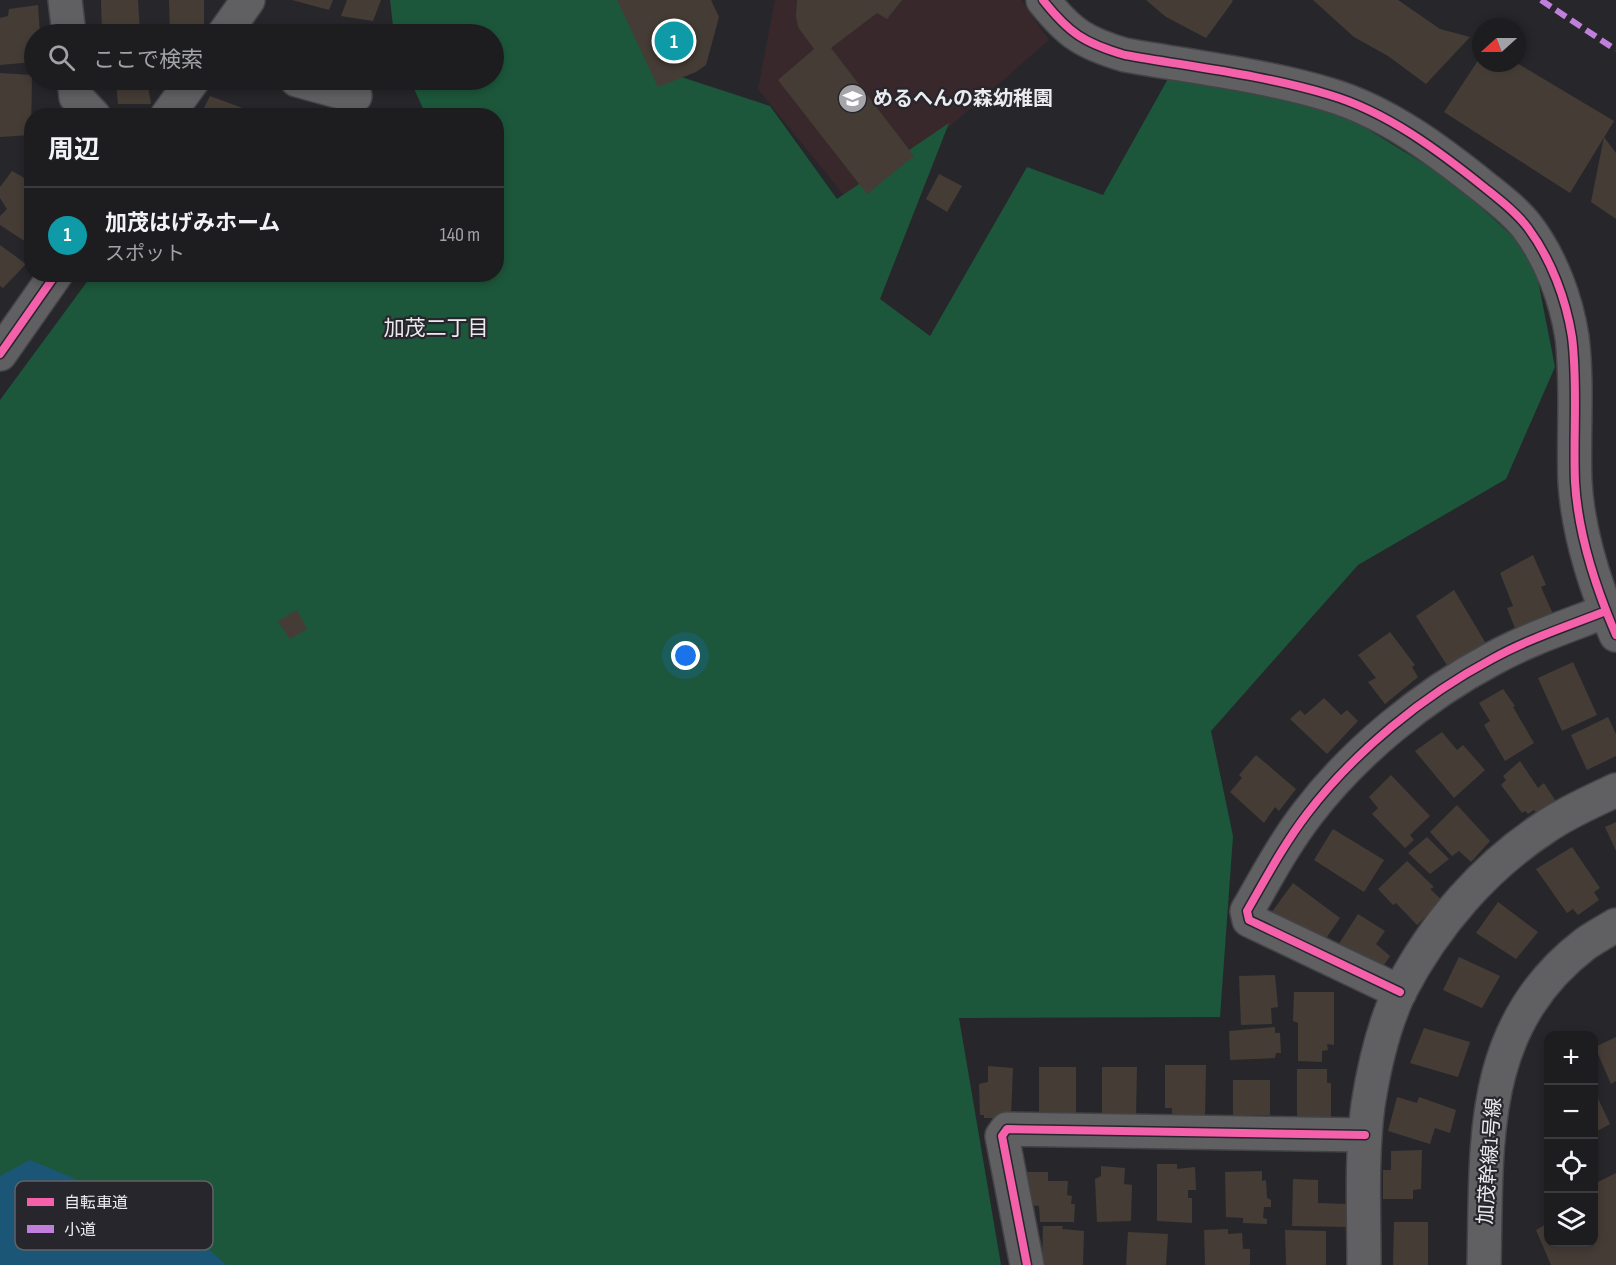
<!DOCTYPE html>
<html lang="ja">
<head>
<meta charset="utf-8">
<style>
	:root { --surface:#1d1d20; --page:#252629; --text:#f1f3f6; --muted:#a0a2a5; --line:#3b3b3e; --accent:#bca0f2 }
	body { margin:0; font-family:"Sofia Sans Condensed","Noto Sans JP",sans-serif; background:var(--page); color:var(--text) }
	.controls { position:absolute; right:18px; bottom:18px; display:grid; overflow:hidden; border-radius:12px; box-shadow:0 3px 9px #0003 }
	.controls button { width:54px; height:54px; display:grid; place-items:center; padding:0; border:0; border-bottom:2px solid var(--line); background:var(--surface); color:var(--text); font:30px sans-serif }
	.compass { position:absolute; left:1472px; top:18px; width:54px; height:54px; border-radius:50%; background:var(--surface); box-shadow:0 3px 9px #0003; rotate:249deg }
	.you { position:absolute; left:686px; top:656px; width:21px; height:21px; margin:-15px; border:4px solid #fff; border-radius:50%; background:#1a73e8; box-shadow:0 0 0 9px #1a73e833 }
	.badge { display:grid; place-items:center; width:39px; height:39px; border-radius:50%; background:var(--accent); color:#fff; font-size:20px; font-weight:700 }
	.pin { position:absolute; translate:-50% -50%; border:3px solid #fff; box-shadow:0 2px 6px #0006 }
	.list { margin:0; padding:0; list-style:none }
	h2 { display:flex; justify-content:space-between; align-items:center; height:78px; margin:0; padding:0 24px; font-size:26px }
	h2 small { font-size:20px; font-weight:400; color:var(--muted) }
	.list li { display:grid; grid-template-columns:39px 1fr auto; gap:18px; align-items:center; box-sizing:border-box; height:96px; padding:0 24px; border-top:2px solid var(--line) }
	.list b { display:block; font-size:22px; white-space:nowrap }
	.list p { margin:0; font-size:20px; white-space:nowrap; color:var(--muted) }
	.list em { font-size:20px; font-style:normal; color:var(--muted) }
	.icon { flex:none; width:33px; height:33px; fill:none; stroke:currentColor; stroke-width:2; stroke-linecap:round; stroke-linejoin:round }
	.map { position:relative; flex:none; width:1616px; height:1265px; overflow:hidden }
	.search { position:absolute; background:var(--surface); box-shadow:0 3px 9px #0003; left:24px; top:24px; width:480px; height:66px; display:flex; align-items:center; gap:15px; box-sizing:border-box; padding:0 21px; border-radius:33px; color:var(--muted); font-size:22px }
	.panel { position:absolute; background:var(--surface); box-shadow:0 3px 9px #0003; left:24px; top:108px; width:480px; height:174px; border-radius:24px }
	.map>svg:first-child { display:block }
	.education { fill:#38282b }
	.forest { fill:#1c573b }
	.water { fill:#1b5677 }
	.building { fill:#453c36 }
	.lines { fill:none; stroke-linecap:round; stroke-linejoin:round }
	.minor-casing { stroke:#444448; stroke-width:36 }
	.tertiary-casing { stroke:#444448; stroke-width:36 }
	.minor { stroke:#606062; stroke-width:33 }
	.tertiary { stroke:#606062; stroke-width:33 }
	.quiet { stroke:#c07fdc; stroke-width:6; stroke-dasharray:12 6; stroke-linecap:butt }
	.cycleway-casing { stroke:#26262c; stroke-width:11 }
	.cycleway { stroke:#f560ab; stroke-width:8 }
	.labels { text-anchor:middle; dominant-baseline:central; stroke-width:4.5; stroke-linejoin:round; paint-order:stroke }
	.poi-label { font-size:20px; font-weight:bold; fill:#eaeaef; stroke:#26262c; text-anchor:start }
	.street-label { font-size:20px; fill:#eaeaef; stroke:#26262c }
	.neighbourhood-label { font-size:21px; fill:#eaeaef; stroke:#26262c }
	.key { fill:#26262c; stroke:#616166; stroke-width:1.5 }
	.key-label { font-size:16px; fill:#eaeaef }
</style>
</head>
<body>
<div class="map">
<svg width="1616" height="1265" viewBox="0 0 1616 1265">
	<rect width="100%" height="100%" fill="#27272b"/>
	<path class="education" d="M775,0H1021L1049,40L855,209L758,89Z"/>
	<path class="forest" d="M390,0H634L663,71L770,106L837,199L949,123L880,299L930,336L1027,167L1103,195L1169,77L1325,103L1452,181L1533,255L1555,367L1506,479L1358,565L1211,731L1233,836L1220,1017L959,1018L1001,1265H0V400L92,275L496,274V116L426,115L410,80H494V34H394Z"/>
	<path class="water" d="M30,1160L145,1208L155,1233L193,1235L226,1265H0V1176Z"/>
	<g class="building">
		<path d="M101,0H138L140,34H102Z"/>
		<path d="M169,0H204V34H170Z"/>
		<path d="M292,0H333L329,10Z"/>
		<path d="M347,0H381L373,21L341,16Z"/>
		<path d="M617,0H711L719,17L706,65L696,72L658,87Z"/>
		<path d="M797,0H902L887,19L877,13L831,48L914,156L867,194L778,80L814,49L798,27L796,16Z"/>
		<path d="M1146,0H1232L1233,1L1206,38L1166,17Z"/>
		<path d="M1313,0H1398L1440,29L1470,37L1426,84L1388,56L1354,37Z"/>
		<path d="M38,5L40,34H34V62L0,65V18L8,16L9,9Z"/>
		<path d="M261,24L303,34H257Z"/>
		<path d="M1481,56V63H1517L1614,121L1570,193L1444,112Z"/>
		<path d="M0,73L32,75L31,135L0,137Z"/>
		<path d="M116,80H147L151,104H118Z"/>
		<path d="M210,96L256,113L255,116H200Z"/>
		<path d="M1604,137L1616,153V219L1591,202Z"/>
		<path d="M12,171L28,180L25,191L32,196V240L29,244L0,225V216L7,209L0,198V187Z"/>
		<path d="M939,174L962,186L947,212L926,199Z"/>
		<path d="M0,245L26,264L3,288L0,286Z"/>
		<path d="M1533,555L1546,585L1541,587L1556,621L1518,636L1507,608L1513,606L1500,573Z"/>
		<path d="M1454,590L1488,647L1448,667L1416,616Z"/>
		<path d="M297,610L307,629L290,639L278,621Z"/>
		<path d="M1390,632L1415,665L1412,667L1418,677L1385,704L1368,682L1376,678L1358,655Z"/>
		<path d="M1573,662L1597,715L1562,731L1538,678Z"/>
		<path d="M1503,689L1515,706L1513,707L1534,743L1505,761L1484,725L1490,721L1479,703Z"/>
		<path d="M1324,698L1341,715L1347,710L1358,721L1327,754L1290,719L1300,710L1305,715Z"/>
		<path d="M1608,717L1616,734V756L1587,770L1571,735Z"/>
		<path d="M1442,732L1457,750L1463,745L1485,770L1454,798L1415,751Z"/>
		<path d="M1256,755L1296,789L1279,811L1275,807L1264,823L1230,792L1242,778L1239,775Z"/>
		<path d="M1520,761L1538,788L1544,783L1557,803L1539,816L1534,810L1528,814L1525,811L1522,813L1501,785L1506,780L1503,776Z"/>
		<path d="M1391,775L1430,816L1410,835L1414,840L1405,848L1372,814L1378,808L1369,797Z"/>
		<path d="M1457,805L1490,841L1471,862L1459,851L1452,856L1430,832Z"/>
		<path d="M1616,822V851L1605,827Z"/>
		<path d="M1333,829L1384,860L1364,892L1314,860Z"/>
		<path d="M1427,837L1449,859L1430,874L1408,853Z"/>
		<path d="M1572,847L1600,888L1594,892L1599,900L1578,915L1573,909L1567,913L1536,869Z"/>
		<path d="M1407,861L1434,887L1430,889L1442,900L1417,925L1396,903L1393,905L1378,889Z"/>
		<path d="M1293,883L1340,918L1318,950L1266,920Z"/>
		<path d="M1498,902L1538,932L1516,959L1476,933Z"/>
		<path d="M1358,914L1385,931L1376,944L1390,956L1376,977L1335,950Z"/>
		<path d="M1459,957L1500,976L1482,1008L1443,990Z"/>
		<path d="M1275,975L1278,1007L1271,1008L1272,1024L1241,1025L1239,976Z"/>
		<path d="M1294,992H1334V1045L1327,1044L1328,1050L1322,1051V1062L1298,1061V1023L1293,1021Z"/>
		<path d="M1275,1027V1033H1280L1281,1053H1276L1275,1058L1230,1060L1229,1031Z"/>
		<path d="M1424,1028L1470,1042L1458,1077L1410,1063Z"/>
		<path d="M1616,1037V1081L1611,1084L1595,1047Z"/>
		<path d="M1165,1065H1206L1205,1116H1172V1108H1165Z"/>
		<path d="M988,1066L1013,1068L1011,1116L996,1115V1118H984V1115H980L979,1084L988,1082Z"/>
		<rect x="1039" y="1067" width="37" height="49"/>
		<path d="M1102,1067H1137L1136,1117H1102Z"/>
		<path d="M1297,1069H1327V1083H1331V1122L1297,1121Z"/>
		<rect x="1233" y="1080" width="37" height="35"/>
		<path d="M1594,1090L1610,1124L1594,1133Z"/>
		<path d="M1397,1097L1417,1103L1419,1097L1456,1110L1450,1133L1435,1128L1430,1144L1388,1131Z"/>
		<path d="M1422,1150L1421,1189L1413,1190V1199H1383V1170H1391V1151Z"/>
		<path d="M1157,1164H1177V1169L1195,1167L1196,1190H1188V1198H1192V1223L1157,1221Z"/>
		<path d="M1101,1166L1125,1168L1124,1184L1132,1185L1131,1221L1097,1222L1095,1179L1101,1176Z"/>
		<path d="M1262,1171V1181L1266,1180L1267,1198L1271,1200V1207H1264L1263,1218L1267,1219V1224L1243,1223V1218L1226,1217L1225,1172Z"/>
		<path d="M1027,1172H1048V1181H1068L1067,1195L1072,1196L1071,1204H1075L1074,1222H1040L1039,1206L1027,1205Z"/>
		<path d="M1616,1173V1265H1551L1536,1230L1548,1223V1242H1594V1184Z"/>
		<path d="M1293,1179L1318,1180V1203L1347,1204L1346,1227L1292,1226Z"/>
		<path d="M1394,1222H1428V1265H1393Z"/>
		<path d="M1043,1226H1063L1062,1229L1084,1231L1083,1265H1042Z"/>
		<path d="M1228,1229V1234L1242,1233L1243,1249H1250V1265H1205L1204,1230Z"/>
		<path d="M1285,1230L1326,1231V1265H1286Z"/>
		<path d="M1128,1232L1168,1234L1166,1265H1126Z"/>
	</g>
	<g class="lines">
		<defs>
			<g id="minor">
				<path d="M65,0L69,34"/>
				<path d="M1043,0C1069,33 1084,43 1125,55C1193,67 1264,75 1330,95C1387,112 1439,151 1485,188C1500,200 1517,213 1528,228C1551,259 1566,299 1572,337C1578,385 1573,434 1575,482C1578,535 1595,586 1616,635"/>
				<path d="M224,34L248,0"/>
				<path d="M74,80L76,97L94,116"/>
				<path d="M297,80L355,96"/>
				<path d="M167,116L193,80"/>
				<path d="M0,354L56,274"/>
				<path d="M1400,992L1249,920L1247,911C1266,878 1284,844 1307,814C1354,752 1424,695 1492,659C1528,639 1568,626 1606,611"/>
				<path d="M1027,1265L1002,1136L1007,1129L1365,1135"/>
				<path d="M1364,1265C1364,1212 1361,1158 1368,1105C1374,1067 1383,1026 1400,991C1434,925 1485,866 1547,826C1569,811 1593,801 1616,790"/>
			</g>
			<path id="tertiary" d="M1484,1265C1487,1143 1477,1027 1585,944C1595,937 1606,931 1616,925"/>
		</defs>
		<use href="#minor" class="minor-casing"/>
		<use href="#tertiary" class="tertiary-casing"/>
		<use href="#minor" class="minor"/>
		<use href="#tertiary" class="tertiary"/>
		<path class="quiet" d="M1541,0L1616,50"/>
		<defs>
			<g id="cycleway">
				<path d="M1043,0C1069,33 1084,43 1125,55C1193,67 1264,75 1330,95C1387,112 1439,151 1485,188C1500,200 1517,213 1528,228C1551,259 1566,299 1572,337C1578,385 1573,434 1575,482C1578,535 1595,586 1616,635"/>
				<path d="M0,354L56,274"/>
				<path d="M1400,992L1249,920L1247,911C1266,878 1284,844 1307,814C1354,752 1424,695 1492,659C1528,639 1568,626 1606,611"/>
				<path d="M1027,1265L1002,1136L1007,1129L1365,1135"/>
			</g>
		</defs>
		<use href="#cycleway" class="cycleway-casing"/>
		<use href="#cycleway" class="cycleway"/>
	</g>
	<defs>
		<symbol id="school-disc" viewBox="-11 -11 22 22"><circle r="9.5" fill="#a6a6aa" stroke="#26262c"/><path d="M0-5L7-2L0 1L-7-2ZM-4 1L0 2.5L4 1V4Q0 6-4 4Z" fill="#fff"/></symbol>
	</defs>
	<g fill-rule="evenodd">
		<use href="#school-disc" x="836" y="82" width="33" height="33"/>
	</g>
	<g class="labels">
		<g class="poi-label">
			<text x="873" y="99">めるへんの森幼稚園</text>
		</g>
		<g class="street-label">
			<text transform="translate(1490 1161) rotate(-86)">加茂幹線1号線</text>
		</g>
		<g class="neighbourhood-label">
			<text x="436" y="328">加茂二丁目</text>
		</g>
	</g>
	<rect x="15" y="1181" width="198" height="69" rx="9" class="key"/>
	<rect x="27" y="1198" width="27" height="8" fill="#f560ab"/>
	<rect x="27" y="1225" width="27" height="8" fill="#c07fdc"/>
	<g class="key-label">
		<text x="64" y="1208">自転車道</text>
		<text x="64" y="1235">小道</text>
	</g>
</svg>
<div class="controls">
<button>+</button>
<button>−</button>
<button><svg class="icon" aria-label="locate" viewBox="0 0 24 24"><circle cx="12" cy="12" r="6"/><path d="M12 2v4M12 18v4M2 12h4M18 12h4"/></svg></button>
<button><svg class="icon" aria-label="layers" viewBox="0 0 24 24"><path d="M12 4l9 5-9 5-9-5zM3 14l9 5 9-5"/></svg></button>
</div>
<svg class="compass" viewBox="-18 -18 36 36"><path d="M0-13l5 13h-10z" fill="#e53935"/><path d="M0 13l5-13h-10z" fill="#a0a2a5"/></svg>
<div class="you"></div>
<div class="pin badge" style="left:674px;top:41px;background:#0f9aa8">1</div>
<div class="search"><svg class="icon" aria-label="search" viewBox="0 0 24 24"><circle cx="10" cy="10" r="6"/><path d="M15 15l6 6"/></svg>ここで検索</div>
<section class="panel">
<h2>周辺<small></small></h2>
<ul class="list">
<li><span class="badge" style="background:#0f9aa8">1</span><div><b>加茂はげみホーム</b><p>スポット</p></div><em>140 m</em></li>
</ul>
</section>
</div>
</body>
</html>
